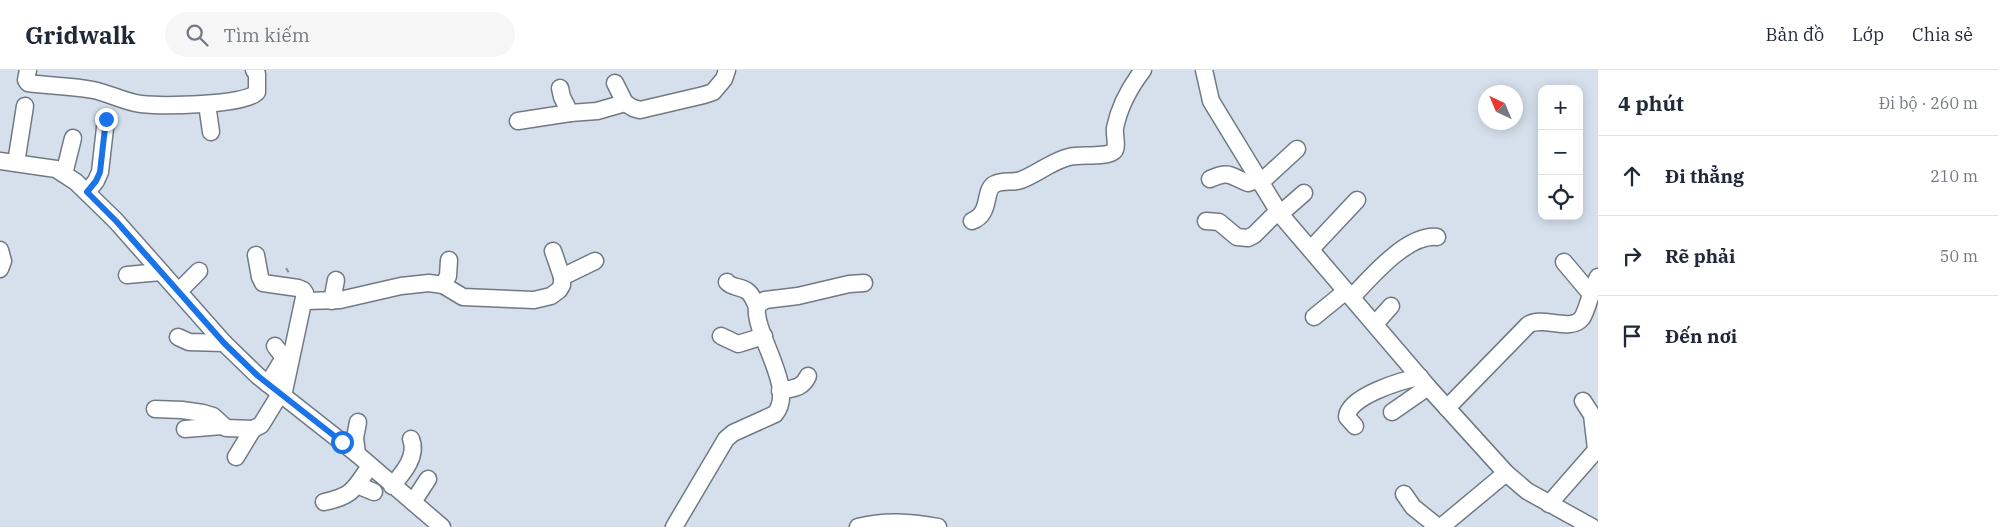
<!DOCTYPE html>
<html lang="vi">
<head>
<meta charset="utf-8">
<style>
	:root { --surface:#fff; --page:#f6f6f7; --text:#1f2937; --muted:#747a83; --line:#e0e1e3 }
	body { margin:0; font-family:"IBM Plex Serif",serif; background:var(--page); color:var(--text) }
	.controls { position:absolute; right:15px; top:15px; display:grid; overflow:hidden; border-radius:10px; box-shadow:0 2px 12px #0003 }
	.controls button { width:45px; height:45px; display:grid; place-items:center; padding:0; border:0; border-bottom:1px solid var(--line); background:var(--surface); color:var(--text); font:25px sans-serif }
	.compass { position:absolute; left:1478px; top:15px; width:45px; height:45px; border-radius:50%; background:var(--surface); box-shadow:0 2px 12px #0003; rotate:316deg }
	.stop { position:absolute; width:15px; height:15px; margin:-11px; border:4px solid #1a73e8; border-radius:50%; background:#fff }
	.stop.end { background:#1a73e8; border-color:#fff; box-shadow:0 1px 5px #0008 }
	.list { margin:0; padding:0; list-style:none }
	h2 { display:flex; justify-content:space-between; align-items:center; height:65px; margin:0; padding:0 20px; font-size:21px }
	h2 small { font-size:16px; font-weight:400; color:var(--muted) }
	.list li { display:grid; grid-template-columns:32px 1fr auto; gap:15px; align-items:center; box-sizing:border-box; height:80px; padding:0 20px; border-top:1px solid var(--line) }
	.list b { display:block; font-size:19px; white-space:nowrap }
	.list em { font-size:16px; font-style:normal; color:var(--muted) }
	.icon { flex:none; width:28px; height:28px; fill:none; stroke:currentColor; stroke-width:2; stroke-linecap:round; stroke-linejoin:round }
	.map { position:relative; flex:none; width:1598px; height:457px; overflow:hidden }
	header { display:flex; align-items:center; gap:30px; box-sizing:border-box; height:70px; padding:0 25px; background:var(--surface); border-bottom:1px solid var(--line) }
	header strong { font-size:24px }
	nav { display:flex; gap:28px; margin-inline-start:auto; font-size:18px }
	.search { width:350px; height:45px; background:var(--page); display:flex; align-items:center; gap:12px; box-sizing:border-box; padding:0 18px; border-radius:28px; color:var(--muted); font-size:19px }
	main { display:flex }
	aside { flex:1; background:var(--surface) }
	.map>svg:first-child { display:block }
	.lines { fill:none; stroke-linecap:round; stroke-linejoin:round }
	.minor-casing { stroke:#707a85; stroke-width:19 }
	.path { stroke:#858d96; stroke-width:2; stroke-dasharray:5 2.5; stroke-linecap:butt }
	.minor { stroke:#fff; stroke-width:16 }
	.route { stroke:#1a73e8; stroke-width:6 }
</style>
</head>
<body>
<header>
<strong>Gridwalk</strong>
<div class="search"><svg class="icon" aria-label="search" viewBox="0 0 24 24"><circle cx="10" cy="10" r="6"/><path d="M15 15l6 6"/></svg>Tìm kiếm</div>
<nav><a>Bản đồ</a><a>Lớp</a><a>Chia sẻ</a></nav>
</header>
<main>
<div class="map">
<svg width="1598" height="457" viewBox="0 0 1598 457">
	<rect width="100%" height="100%" fill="#d5e0ec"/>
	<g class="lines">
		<defs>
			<g id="minor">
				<path d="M28,0L26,10L28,13C50,16 72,16 93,20C109,23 124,32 141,34C160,36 246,36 257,22V4L254,0"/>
				<path d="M1204,0L1211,31L1280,144L1428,317L1506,403L1527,421L1592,457"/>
				<path d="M615,13L625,33"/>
				<path d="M560,18L562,27L570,43"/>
				<path d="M207,34L211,62"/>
				<path d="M518,51L570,43L597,41L625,33L633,38L640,40L704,25L713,22L724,9L727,0"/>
				<path d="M0,91L56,99L76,112L116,151L224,273L258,306L357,384L442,457"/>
				<path d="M16,93L25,36"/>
				<path d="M64,104L73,68"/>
				<path d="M1210,109C1230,100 1230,106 1248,113L1259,109"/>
				<path d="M1260,113L1297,79"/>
				<path d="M87,122L96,111L100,102L106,49"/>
				<path d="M1280,144L1304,123"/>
				<path d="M972,151C992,144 983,119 995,114C1003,110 1013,113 1021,110C1037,104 1052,91 1069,87C1080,84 1106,88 1114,81C1118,77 1114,64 1115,58C1119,38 1130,17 1143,0"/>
				<path d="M1206,151L1219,152L1237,167L1248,168L1254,165L1278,141"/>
				<path d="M1311,179L1357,130"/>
				<path d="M0,180L3,191L0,199"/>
				<path d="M256,185L260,207L263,213L298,218L303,220L305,223L283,326"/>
				<path d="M1564,192L1590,223"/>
				<path d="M127,205L161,202"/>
				<path d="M562,207L595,191"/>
				<path d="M727,212C732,218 740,216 747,221C752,224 754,231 757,236"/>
				<path d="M443,215L448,206L449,190"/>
				<path d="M179,221L199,201"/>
				<path d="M1352,227C1371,207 1407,164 1437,167"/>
				<path d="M305,231L340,230L401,216L429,213L443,215L463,227L534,230L551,226L559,220L562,215V207L553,181"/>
				<path d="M332,231L336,210"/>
				<path d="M1314,247L1346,221"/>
				<path d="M1375,254L1391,236"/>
				<path d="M721,266L738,274L764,266"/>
				<path d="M178,267L189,272L224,273"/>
				<path d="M268,314L282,291V285L275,276"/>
				<path d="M780,321C793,318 802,319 808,306"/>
				<path d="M1583,331L1592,345L1596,379"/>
				<path d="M1447,338L1528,255C1542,245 1571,263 1582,248C1588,239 1591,219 1598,207"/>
				<path d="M155,339L182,340L203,343L213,346L226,358L253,359L261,355L280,324"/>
				<path d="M1392,342L1428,317"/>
				<path d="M1355,356L1347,347C1348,326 1403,310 1420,307"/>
				<path d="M185,359L222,356"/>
				<path d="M357,384L355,368L358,352"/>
				<path d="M236,387L253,359"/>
				<path d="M357,415L374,422"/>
				<path d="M392,416C403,403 418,386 411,369"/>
				<path d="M1404,424L1413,437L1438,457"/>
				<path d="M324,432C353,426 354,419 370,396"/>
				<path d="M413,432L428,409"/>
				<path d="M1549,434L1598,378"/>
				<path d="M674,457L726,369L733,363L775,344C797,318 753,264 757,236L765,230L798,226L849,214L864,213"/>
				<path d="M858,457C885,450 910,452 938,457"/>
				<path d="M1441,457L1506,403"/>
			</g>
		</defs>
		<use href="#minor" class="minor-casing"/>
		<path class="path" d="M286,198L289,203"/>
		<use href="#minor" class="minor"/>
	</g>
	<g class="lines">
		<path class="route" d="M106,49L100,102L96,111L87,122L116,151L224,273L258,306L342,372"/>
	</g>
</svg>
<div class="controls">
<button>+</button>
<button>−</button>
<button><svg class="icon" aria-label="locate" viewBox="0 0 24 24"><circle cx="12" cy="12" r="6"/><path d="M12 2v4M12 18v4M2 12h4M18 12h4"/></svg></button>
</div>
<svg class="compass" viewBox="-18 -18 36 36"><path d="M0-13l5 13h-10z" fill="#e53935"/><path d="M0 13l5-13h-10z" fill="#747a83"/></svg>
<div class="stop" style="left:342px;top:372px"></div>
<div class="stop end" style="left:106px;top:49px"></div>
</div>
<aside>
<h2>4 phút<small>Đi bộ · 260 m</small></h2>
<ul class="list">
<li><svg class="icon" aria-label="ahead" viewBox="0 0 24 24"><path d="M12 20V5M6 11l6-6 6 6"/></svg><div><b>Đi thẳng</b></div><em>210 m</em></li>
<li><svg class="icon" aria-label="right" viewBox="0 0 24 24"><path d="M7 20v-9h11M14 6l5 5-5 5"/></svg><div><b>Rẽ phải</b></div><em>50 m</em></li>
<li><svg class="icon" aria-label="arrive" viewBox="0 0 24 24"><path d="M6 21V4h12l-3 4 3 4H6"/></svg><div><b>Đến nơi</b></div></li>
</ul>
</aside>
</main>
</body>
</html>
